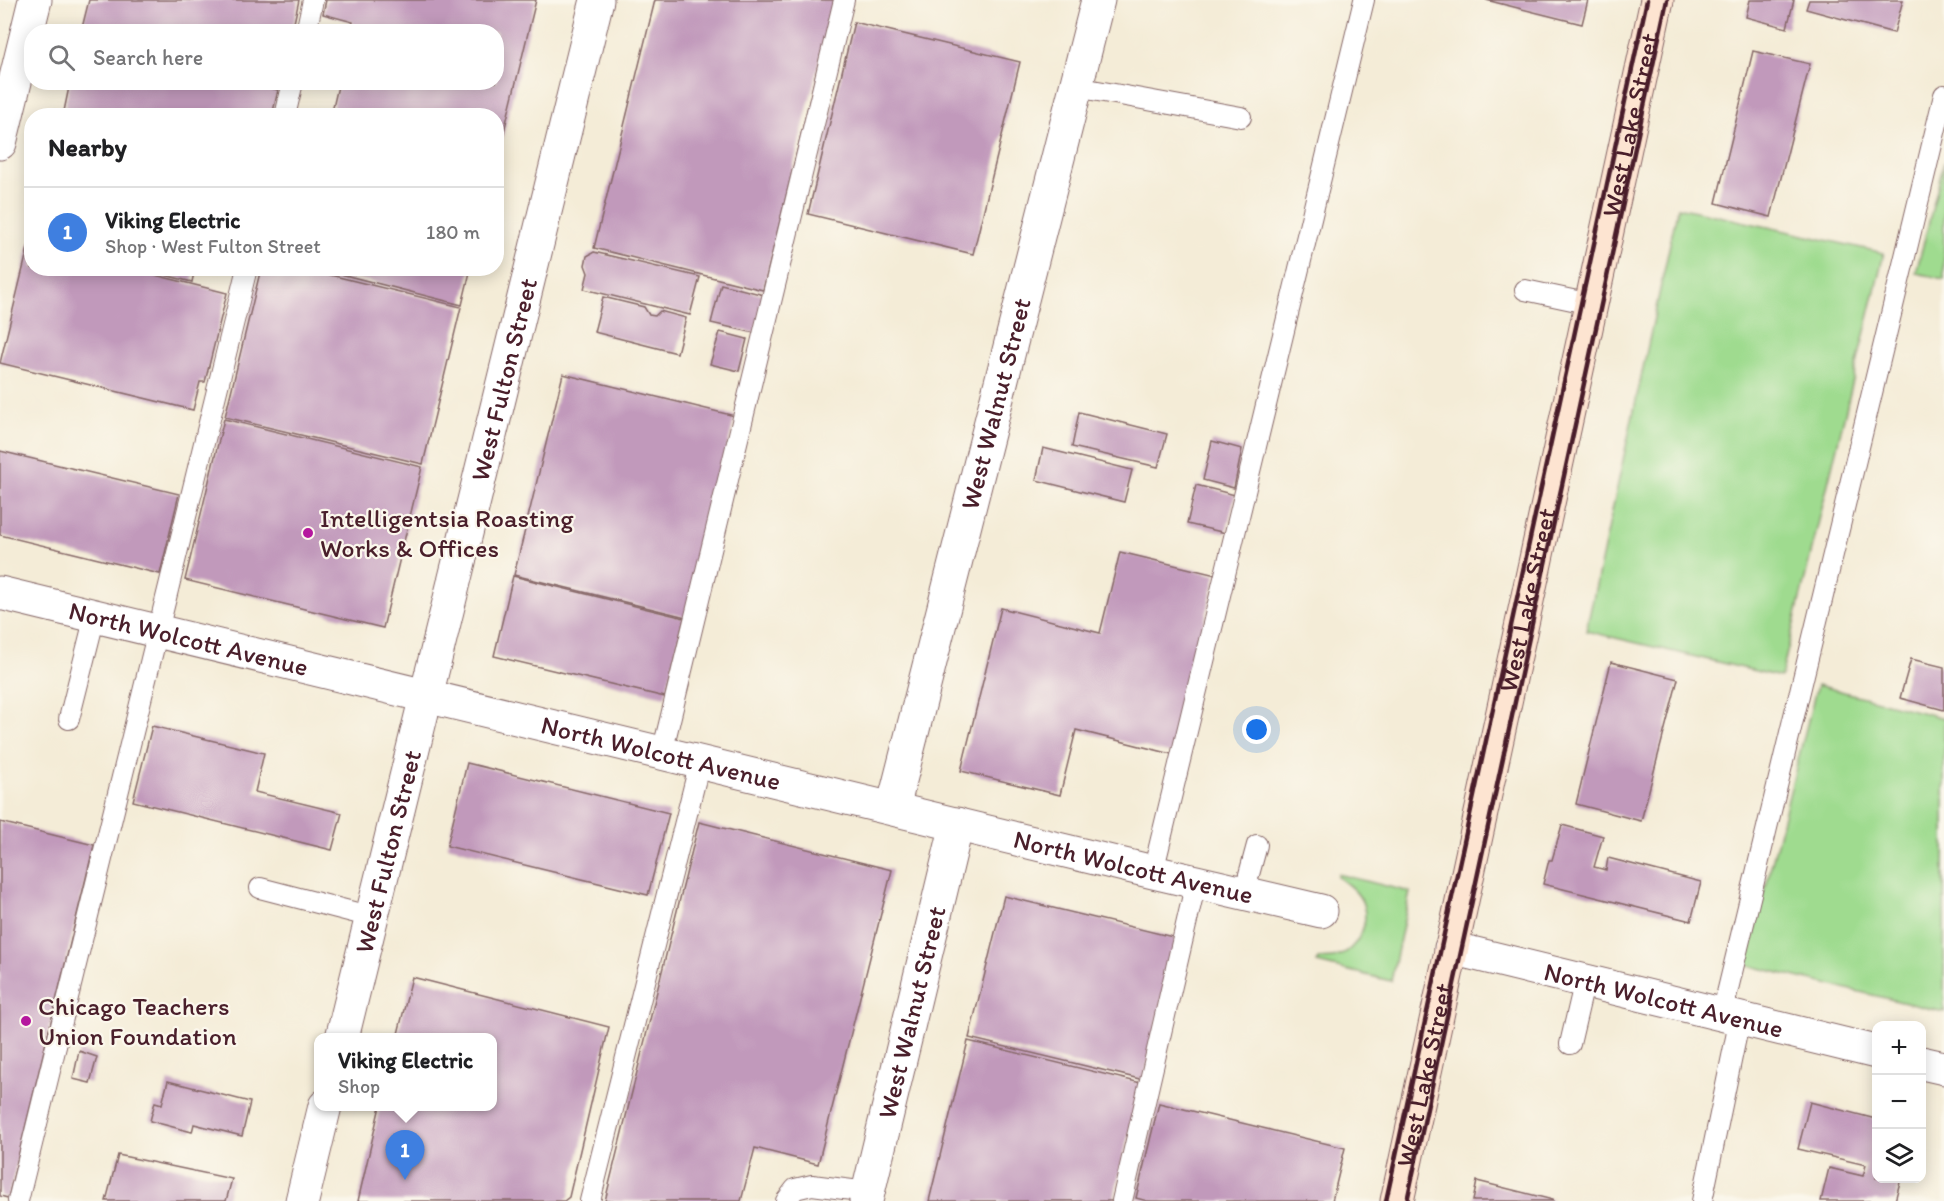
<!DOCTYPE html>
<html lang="en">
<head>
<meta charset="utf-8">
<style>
	:root { --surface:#fff; --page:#f6f6f6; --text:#202124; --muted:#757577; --line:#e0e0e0; --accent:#b5179e }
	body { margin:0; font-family:Itim,sans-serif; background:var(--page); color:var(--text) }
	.controls { position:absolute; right:18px; bottom:18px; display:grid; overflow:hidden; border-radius:12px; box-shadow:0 3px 15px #0003 }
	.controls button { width:54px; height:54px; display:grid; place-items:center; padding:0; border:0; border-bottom:2px solid var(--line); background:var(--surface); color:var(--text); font:30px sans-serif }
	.you { position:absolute; left:1257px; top:730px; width:21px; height:21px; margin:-15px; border:4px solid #fff; border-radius:50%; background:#1a73e8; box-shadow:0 0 0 9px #1a73e833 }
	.badge { display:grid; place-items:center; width:39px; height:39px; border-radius:50%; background:var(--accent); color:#fff; font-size:20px; font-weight:700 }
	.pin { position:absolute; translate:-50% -50px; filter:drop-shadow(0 2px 3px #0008) }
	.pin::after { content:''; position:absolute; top:32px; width:21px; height:18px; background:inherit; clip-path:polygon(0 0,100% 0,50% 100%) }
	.popup { position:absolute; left:314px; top:1033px; width:183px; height:78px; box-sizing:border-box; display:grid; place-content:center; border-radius:12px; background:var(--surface); filter:drop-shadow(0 2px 4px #0005); font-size:20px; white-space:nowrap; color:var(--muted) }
	.popup b { font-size:22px; color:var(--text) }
	.popup::after { content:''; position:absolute; left:50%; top:100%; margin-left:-12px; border:12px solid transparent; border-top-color:var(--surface) }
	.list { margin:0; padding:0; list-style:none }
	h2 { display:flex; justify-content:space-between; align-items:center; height:78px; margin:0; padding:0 24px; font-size:26px }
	h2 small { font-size:20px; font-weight:400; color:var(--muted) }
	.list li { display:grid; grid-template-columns:39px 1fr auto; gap:18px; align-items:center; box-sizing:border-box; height:90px; padding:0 24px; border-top:2px solid var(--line) }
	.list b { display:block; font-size:22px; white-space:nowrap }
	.list p { margin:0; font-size:20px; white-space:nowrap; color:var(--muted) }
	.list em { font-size:20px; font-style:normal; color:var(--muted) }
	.icon { flex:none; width:33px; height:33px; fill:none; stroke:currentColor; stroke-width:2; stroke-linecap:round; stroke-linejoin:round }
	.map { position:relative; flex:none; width:1944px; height:1201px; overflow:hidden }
	.search { position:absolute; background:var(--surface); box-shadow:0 3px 15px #0003; left:24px; top:24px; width:480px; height:66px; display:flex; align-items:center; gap:15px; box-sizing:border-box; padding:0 21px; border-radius:24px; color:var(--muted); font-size:22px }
	.panel { position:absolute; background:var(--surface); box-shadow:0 3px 15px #0003; left:24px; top:108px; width:480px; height:168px; border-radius:24px }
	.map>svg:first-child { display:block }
	.green { fill:#9fdb8f; stroke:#747d5d; stroke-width:1.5 }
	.building { fill:#c199bb }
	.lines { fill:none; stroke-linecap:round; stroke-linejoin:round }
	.lane-casing { stroke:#866767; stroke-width:22 }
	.street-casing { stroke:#866767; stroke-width:35 }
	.secondary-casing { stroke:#866767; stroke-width:35 }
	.lane { stroke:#fff; stroke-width:20 }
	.street { stroke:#fff; stroke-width:33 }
	.secondary { stroke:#fde4d1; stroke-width:33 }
	.rail { stroke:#4a1f2b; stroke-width:4.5 }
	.poi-dot { fill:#b5179e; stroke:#fbf7ec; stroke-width:2 }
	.labels { text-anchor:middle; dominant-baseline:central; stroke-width:4.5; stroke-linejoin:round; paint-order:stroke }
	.street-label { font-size:26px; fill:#4a1f2b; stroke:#fbf7ec }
	.poi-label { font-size:26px; fill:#4a1f2b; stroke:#fbf7ec; text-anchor:start }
</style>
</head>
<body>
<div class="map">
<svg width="1944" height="1201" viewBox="0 0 1944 1201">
	<rect width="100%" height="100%" fill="#fbf7ec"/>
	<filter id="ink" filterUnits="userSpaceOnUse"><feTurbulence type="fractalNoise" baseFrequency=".0167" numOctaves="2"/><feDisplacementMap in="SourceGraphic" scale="12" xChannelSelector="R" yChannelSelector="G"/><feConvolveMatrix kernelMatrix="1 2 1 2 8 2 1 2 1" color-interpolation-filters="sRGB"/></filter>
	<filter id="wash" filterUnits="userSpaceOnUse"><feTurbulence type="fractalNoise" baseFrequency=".008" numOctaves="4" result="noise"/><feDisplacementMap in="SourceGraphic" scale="24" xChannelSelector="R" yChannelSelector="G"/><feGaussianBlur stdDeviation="1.35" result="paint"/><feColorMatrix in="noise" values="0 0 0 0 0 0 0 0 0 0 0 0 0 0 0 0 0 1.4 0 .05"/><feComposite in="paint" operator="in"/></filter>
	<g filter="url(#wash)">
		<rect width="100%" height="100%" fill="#f4ecd7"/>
		<g class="green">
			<path d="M1944,162V279L1916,273Z"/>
			<path d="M1678,207L1884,253L1781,677L1586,631Z"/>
			<path d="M1817,685L1944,718V1012L1746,965Z"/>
			<path d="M1338,874L1410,892L1391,981L1317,963L1318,959C1324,958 1331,959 1337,957C1357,949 1370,925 1363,904C1359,892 1347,884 1338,877Z"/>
		</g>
		<g id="blocks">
			<g class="building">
				<path d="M89,0H299L292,32H81Z"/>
				<path d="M326,0H536L497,160L496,116H331L339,82H496V32H351L353,22L323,14Z"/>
				<path d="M655,0H834L763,290L594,248Z"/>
				<path d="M1486,0H1588L1582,24Z"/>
				<path d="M1750,0H1794L1787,28L1746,17Z"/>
				<path d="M1809,0H1903L1894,33L1806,9Z"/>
				<path d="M854,22L1020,62L973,254L808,214Z"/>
				<path d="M1753,51L1810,64L1771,217L1716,203Z"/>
				<path d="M70,82H248L278,90L272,116H63Z"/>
				<path d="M259,82H279L278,88Z"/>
				<path d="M29,244L32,245V268H127L227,293L205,382H200L193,410L0,363Z"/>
				<path d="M594,252L700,277L690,315L584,289L588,273L585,265L587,256Z"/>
				<path d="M138,268H195L192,282Z"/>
				<path d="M261,268H302L461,307L423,464L225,417Z"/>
				<path d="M317,268H471L462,305Z"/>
				<path d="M721,284L764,295L755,333L711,323Z"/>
				<path d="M603,297L644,307L649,315L655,316L660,311L686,318L677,353L594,332Z"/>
				<path d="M720,332L747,339L739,371L710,364Z"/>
				<path d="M563,374L735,416L686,617L514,575Z"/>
				<path d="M1079,412L1167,434L1158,467L1072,447Z"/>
				<path d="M224,419L422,467L383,628L185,580Z"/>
				<path d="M1212,441L1242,449L1234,488L1203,480Z"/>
				<path d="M1043,448L1132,470L1124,502L1036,480Z"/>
				<path d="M0,451L179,494L160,574L0,535Z"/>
				<path d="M1196,485L1235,495L1226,533L1187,524Z"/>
				<path d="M1120,552L1216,575L1172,754L1076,730L1060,795L961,771L1001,608L1100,633Z"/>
				<path d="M513,576L684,618L665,697L494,656Z"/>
				<path d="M1911,659L1944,667V710L1900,698Z"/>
				<path d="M1611,662L1678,679L1641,821L1576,804Z"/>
				<path d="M152,726L264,753L255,792L342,813L332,850L133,801Z"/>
				<path d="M467,763L669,813L648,895L447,846Z"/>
				<path d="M0,822L94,845L8,1198L0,1196Z"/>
				<path d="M699,822L892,870L818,1164L755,1148L741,1201H605Z"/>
				<path d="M1562,825L1603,836L1594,867L1606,870L1608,858L1701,882L1691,921L1543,884L1549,860H1552Z"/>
				<path d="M1004,896L1177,938L1144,1080L969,1038Z"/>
				<path d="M412,977L609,1027L569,1197L564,1201H358L380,1106H492V1038H397Z"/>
				<path d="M968,1041L1141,1083L1113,1201H929Z"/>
				<path d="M79,1051L97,1057L90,1083L73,1079Z"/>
				<path d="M168,1081L250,1102L242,1136L194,1124L192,1132L150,1121L155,1102L162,1104Z"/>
				<path d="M1810,1102L1876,1119V1178H1901L1895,1201H1821L1829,1168L1863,1176L1866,1165L1798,1149Z"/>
				<path d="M1159,1103L1345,1148L1332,1201H1147L1136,1198Z"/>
				<path d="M118,1155L232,1179L226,1201H106Z"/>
				<path d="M1477,1181L1553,1200V1201H1473Z"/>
			</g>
		</g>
	</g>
	<g filter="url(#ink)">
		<use href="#blocks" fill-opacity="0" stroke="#866767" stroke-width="1.5"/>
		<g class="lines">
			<defs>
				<g id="lane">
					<path d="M306,32L313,0"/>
					<path d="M1076,87L1241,117"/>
					<path d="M285,116L293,82"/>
					<path d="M1525,290L1591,304"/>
					<path d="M69,719L95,616"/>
					<path d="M662,753L844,0"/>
					<path d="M1153,872L1364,0"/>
					<path d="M260,888L372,917"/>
					<path d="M1244,893L1257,845"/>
					<path d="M1722,1014L1944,95"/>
					<path d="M1570,1044L1585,980"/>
					<path d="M18,1201L247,268"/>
					<path d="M590,1201L700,762"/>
					<path d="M786,1201L795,1189L812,1185L868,1192"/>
					<path d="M1122,1201L1196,882"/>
					<path d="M1702,1201L1740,1018"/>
				</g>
				<g id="street">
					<path d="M0,143L35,0"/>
					<path id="s1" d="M0,593L1153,872L1321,911"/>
					<path id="s2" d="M893,808L1098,0"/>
					<path id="s3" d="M1451,948L1876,1052"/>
					<path id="s4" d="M342,1038L597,0"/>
					<path d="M1922,1063L1944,1068"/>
					<path d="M302,1201L325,1106"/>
					<path id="s5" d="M866,1201L957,824"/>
				</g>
				<g id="secondary">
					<path id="s6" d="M1397,1201L1657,0"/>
				</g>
			</defs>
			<use href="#lane" class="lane-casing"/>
			<use href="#street" class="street-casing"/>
			<use href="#secondary" class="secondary-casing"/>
			<use href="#lane" class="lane"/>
			<use href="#street" class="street"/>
			<use href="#secondary" class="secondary"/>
			<g class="rail">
				<path d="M1386,1201L1647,0"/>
				<path d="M1407,1201L1667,0"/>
			</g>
		</g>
	</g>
	<g class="poi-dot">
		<circle cx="308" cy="533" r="6"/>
		<circle cx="26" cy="1021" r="6"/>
	</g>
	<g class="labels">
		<g class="street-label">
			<text stroke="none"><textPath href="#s6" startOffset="1101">West Lake Street</textPath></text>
			<text stroke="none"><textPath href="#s4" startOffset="678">West Fulton Street</textPath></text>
			<text stroke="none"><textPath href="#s2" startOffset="417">West Walnut Street</textPath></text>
			<text stroke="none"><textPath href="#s6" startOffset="615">West Lake Street</textPath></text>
			<text stroke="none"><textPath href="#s1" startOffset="194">North Wolcott Avenue</textPath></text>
			<text stroke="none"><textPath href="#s1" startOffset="680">North Wolcott Avenue</textPath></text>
			<text stroke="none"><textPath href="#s4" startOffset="192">West Fulton Street</textPath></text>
			<text stroke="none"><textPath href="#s1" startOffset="1166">North Wolcott Avenue</textPath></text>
			<text stroke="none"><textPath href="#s3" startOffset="219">North Wolcott Avenue</textPath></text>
			<text stroke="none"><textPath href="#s5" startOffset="194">West Walnut Street</textPath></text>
			<text stroke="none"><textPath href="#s6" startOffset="129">West Lake Street</textPath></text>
		</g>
		<g class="poi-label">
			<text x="320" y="518">Intelligentsia Roasting<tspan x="320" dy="30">Works &amp; Offices</tspan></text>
			<text x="38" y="1006">Chicago Teachers<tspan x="38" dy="30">Union Foundation</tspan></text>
		</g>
	</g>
</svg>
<div class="controls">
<button>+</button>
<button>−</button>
<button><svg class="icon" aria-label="layers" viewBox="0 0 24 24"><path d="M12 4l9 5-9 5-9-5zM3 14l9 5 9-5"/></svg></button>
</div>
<div class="you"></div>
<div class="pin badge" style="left:405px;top:1180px;background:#3f7fe0">1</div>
<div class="popup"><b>Viking Electric</b>Shop</div>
<div class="search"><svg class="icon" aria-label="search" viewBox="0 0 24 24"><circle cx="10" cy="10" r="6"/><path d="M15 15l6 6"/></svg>Search here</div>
<section class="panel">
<h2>Nearby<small></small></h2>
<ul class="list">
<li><span class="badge" style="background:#3f7fe0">1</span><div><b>Viking Electric</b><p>Shop · West Fulton Street</p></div><em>180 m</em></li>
</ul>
</section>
</div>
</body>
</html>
